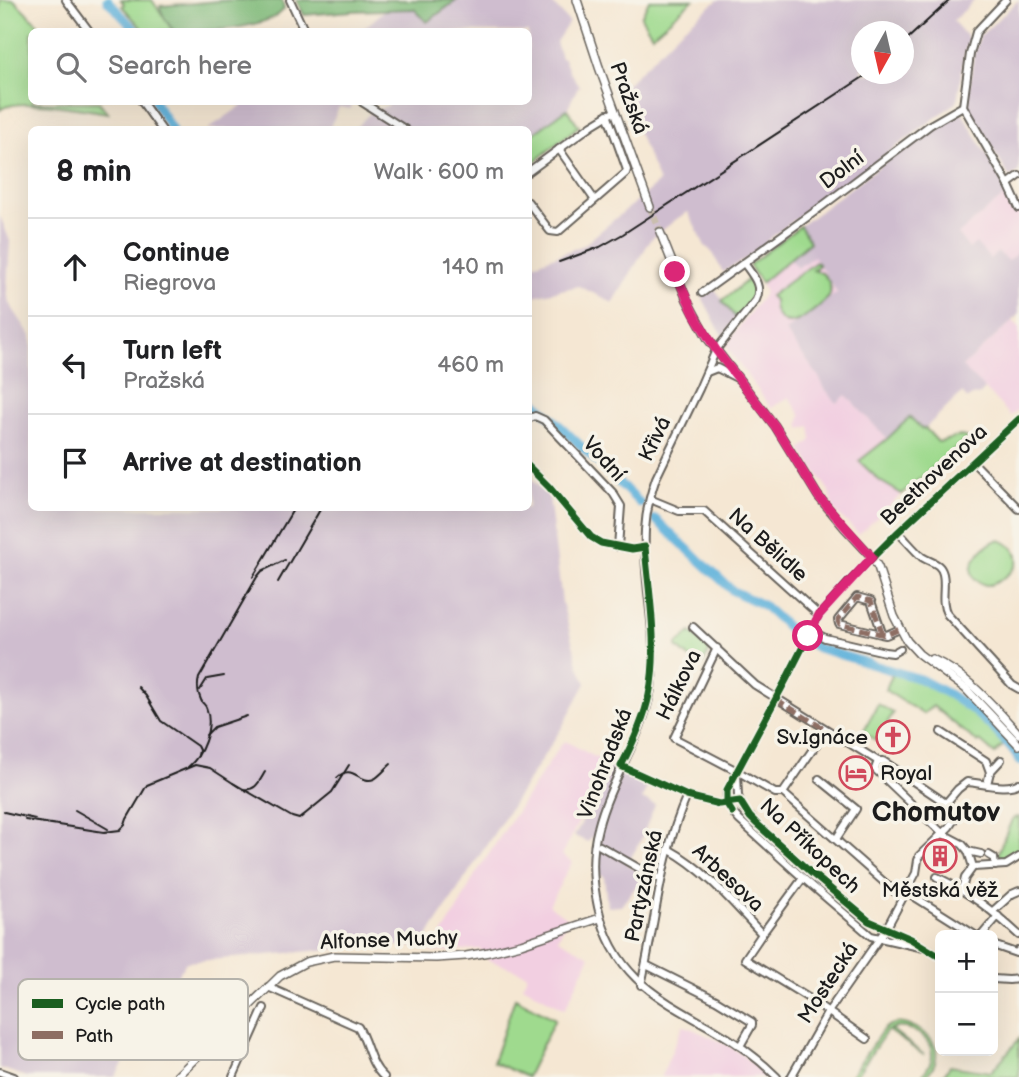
<!DOCTYPE html>
<html lang="en">
<head>
<meta charset="utf-8">
<style>
	:root { --surface:#fff; --page:#f6f6f6; --text:#202124; --muted:#757577; --line:#e0e0e0 }
	body { margin:0; font-family:"Balsamiq Sans",sans-serif; background:var(--page); color:var(--text) }
	.controls { position:absolute; right:21px; bottom:21px; display:grid; overflow:hidden; border-radius:10px; box-shadow:0 7px 28px #0002 }
	.controls button { width:63px; height:63px; display:grid; place-items:center; padding:0; border:0; border-bottom:2px solid var(--line); background:var(--surface); color:var(--text); font:35px sans-serif }
	.compass { position:absolute; left:851px; top:21px; width:63px; height:63px; border-radius:50%; background:var(--surface); box-shadow:0 7px 28px #0002; rotate:188deg }
	.stop { position:absolute; width:21px; height:21px; margin:-16px; border:5px solid #db2777; border-radius:50%; background:#fff }
	.stop.end { background:#db2777; border-color:#fff; box-shadow:0 2px 7px #0008 }
	.list { margin:0; padding:0; list-style:none }
	h2 { display:flex; justify-content:space-between; align-items:center; height:91px; margin:0; padding:0 28px; font-size:30px }
	h2 small { font-size:23px; font-weight:400; color:var(--muted) }
	.list li { display:grid; grid-template-columns:46px 1fr auto; gap:21px; align-items:center; box-sizing:border-box; height:98px; padding:0 28px; border-top:2px solid var(--line) }
	.list b { display:block; font-size:26px; white-space:nowrap }
	.list p { margin:0; font-size:23px; white-space:nowrap; color:var(--muted) }
	.list em { font-size:23px; font-style:normal; color:var(--muted) }
	.icon { flex:none; width:38px; height:38px; fill:none; stroke:currentColor; stroke-width:2; stroke-linecap:round; stroke-linejoin:round }
	.map { position:relative; flex:none; width:1019px; height:1077px; overflow:hidden }
	.search { position:absolute; background:var(--surface); box-shadow:0 7px 28px #0002; left:28px; top:28px; width:504px; height:77px; display:flex; align-items:center; gap:18px; box-sizing:border-box; padding:0 24px; border-radius:10px; color:var(--muted); font-size:26px }
	.panel { position:absolute; background:var(--surface); box-shadow:0 7px 28px #0002; left:28px; top:126px; width:504px; height:385px; border-radius:10px }
	.map>svg:first-child { display:block }
	.built { fill:#f2cfe1 }
	.industrial { fill:#cfbdcf; fill-rule:evenodd }
	.green { fill:#9fda8e; stroke:#5e7b55; stroke-width:2 }
	.forest { fill:#7fba79; stroke:#4e6b4a; stroke-width:2 }
	.lines { fill:none; stroke-linecap:round; stroke-linejoin:round }
	.river { stroke:#60b2db; stroke-width:9 }
	.major-tunnel { stroke:#cabeae; stroke-width:7; stroke-dasharray:7 3.5; stroke-linecap:butt }
	.minor-casing { stroke:#68635c; stroke-width:10 }
	.major-casing { stroke:#68635c; stroke-width:10 }
	.minor { stroke:#fff; stroke-width:6 }
	.major { stroke:#fff; stroke-width:7 }
	.rail { stroke:#1c1c1c; stroke-width:2 }
	.quiet { stroke:#8d6e63; stroke-width:5; stroke-dasharray:10 5; stroke-linecap:butt }
	.cycleway-casing { stroke:#f7f3e8; stroke-width:11 }
	.cycleway { stroke:#1b5e20; stroke-width:7 }
	.route { stroke:#db2777; stroke-width:9 }
	.labels { text-anchor:middle; dominant-baseline:central; stroke-width:7; stroke-linejoin:round; paint-order:stroke }
	.street-label { font-size:21px; fill:#1c1c1c; stroke:#f7f3e8 }
	.poi-label { font-size:21px; fill:#1c1c1c; stroke:#f7f3e8; text-anchor:end }
	.district-label { font-size:28px; font-weight:bold; fill:#1c1c1c; stroke:#f7f3e8 }
	.key { fill:#f7f3e8; stroke:#b5b2ab; stroke-width:2 }
	.key-label { font-size:19px; fill:#1c1c1c }
</style>
</head>
<body>
<div class="map">
<svg width="1019" height="1077" viewBox="0 0 1019 1077">
	<rect width="100%" height="100%" fill="#f7f3e8"/>
	<filter id="ink" filterUnits="userSpaceOnUse"><feTurbulence type="fractalNoise" baseFrequency=".0143" numOctaves="2"/><feDisplacementMap in="SourceGraphic" scale="14" xChannelSelector="R" yChannelSelector="G"/><feConvolveMatrix kernelMatrix="1 2 1 2 8 2 1 2 1" color-interpolation-filters="sRGB"/></filter>
	<filter id="wash" filterUnits="userSpaceOnUse"><feTurbulence type="fractalNoise" baseFrequency=".00686" numOctaves="4" result="noise"/><feDisplacementMap in="SourceGraphic" scale="28" xChannelSelector="R" yChannelSelector="G"/><feGaussianBlur stdDeviation="1.57" result="paint"/><feColorMatrix in="noise" values="0 0 0 0 0 0 0 0 0 0 0 0 0 0 0 0 0 1.4 0 .05"/><feComposite in="paint" operator="in"/></filter>
	<g filter="url(#wash)">
		<rect width="100%" height="100%" fill="#f5e7d3"/>
		<g class="built">
			<path d="M1009,192L1019,215V251L1008,261L998,252L990,259L969,249L958,234Z"/>
			<path d="M814,255L837,294L785,331L819,377L825,389L837,403L846,395L887,439L859,461L880,481L902,494L859,534L833,509L829,491L801,449L812,440L810,426L801,429L799,425L801,415L789,397L771,408L733,356L726,344L765,293L761,283L790,259L797,268Z"/>
			<path d="M1013,321L1019,327V409L1011,416L985,389L962,367Z"/>
			<path d="M565,741L608,764L562,855L572,862L549,905L567,918L558,939L590,956L565,1009L523,986L527,974L488,960L480,949L431,952L457,910L475,875L560,746Z"/>
			<path d="M683,1025L726,1044L741,1054L767,1077H661Z"/>
		</g>
		<g class="industrial">
			<path d="M457,0L550,1L569,22L556,42L561,58L564,59L569,71L580,87H578L567,109L529,137L528,130H354L369,114L389,105L387,102H528V32L361,31L385,10L414,9L427,22Z"/>
			<path d="M718,0H975L953,21L969,39L964,55L957,102L813,208L811,207L772,237L747,258L723,272L711,251L705,246L688,212L678,218L651,239L613,303L579,286L529,297V266L584,245L659,182L620,91L682,29ZM862,32H904V74H862Z"/>
			<path d="M1019,0V171L1010,178L967,106L974,54L980,36Z"/>
			<path d="M247,102H352L351,109L339,107L329,129H208Z"/>
			<path d="M961,111L1009,192L958,234L969,249L976,243L990,259L998,252L1008,261L1019,251V315L962,367L985,389L979,395L972,396L968,399L962,393L925,428L922,429L909,417L887,439L846,395L837,403L825,389L819,377L785,331L837,293L814,256L797,268L790,259L810,242L800,226L920,136H924Z"/>
			<path d="M0,216L10,241L7,290L9,303L31,336L32,508H528L529,477L549,497L562,602L578,664L586,683L561,729L421,947L379,945L186,962L115,1077H27L0,1068Z"/>
			<path d="M714,288L736,318L723,337L702,297Z"/>
			<path d="M609,767L648,785L642,799L655,805L640,842L627,864L644,876L621,906L607,907L604,876L599,875L598,867L600,839L592,836L588,842L574,836L591,806Z"/>
		</g>
		<g class="green">
			<path d="M0,0H14L45,31L32,32V102H99L108,113C86,110 15,96 0,110Z"/>
			<path d="M121,0H152L173,31H144L122,6L124,4Z"/>
			<path d="M649,0H693L652,35L641,17Z"/>
			<path d="M567,109L579,126L529,166V137Z"/>
			<path d="M800,226L810,242L761,283L749,265Z"/>
			<path d="M816,262L819,265L813,270L822,273C829,280 833,287 829,297C821,305 808,316 797,321C782,328 773,313 774,300L770,296Z"/>
			<path d="M750,278L755,285L753,297L736,318L722,301Z"/>
			<path d="M910,417L922,429L925,428L938,442C949,441 959,432 969,439L964,441L902,494L880,481L859,461L887,439Z"/>
			<path d="M997,540C1007,541 1019,550 1017,562C1014,572 993,589 983,584C957,573 981,546 997,540Z"/>
			<path d="M691,632L710,650L702,665L688,657L677,647V644Z"/>
			<path d="M892,672C934,685 976,709 1004,744L995,754L980,741L978,743L933,706L923,714L885,690L892,676L890,674Z"/>
			<path d="M878,704L893,713L877,741L863,732Z"/>
			<path d="M1019,817V851L1001,859L999,857L998,853L1011,822L1014,818Z"/>
			<path d="M515,998L555,1019L527,1077L493,1062Z"/>
			<path d="M897,1023C916,1025 942,1039 935,1062C933,1068 929,1072 926,1077H921C925,1071 931,1065 932,1057C933,1037 908,1023 891,1029L924,1055L890,1032V1030L886,1032L855,1077H850L882,1031L888,1026Z"/>
			<path d="M1019,1039V1077H942L950,1066L991,1072Z"/>
		</g>
		<g class="forest">
			<path d="M231,0H281L283,2L284,9C270,29 200,32 175,32C169,26 161,14 160,6Z"/>
			<path d="M296,0H457L427,22L414,9L352,11L304,15Z"/>
		</g>
		<g class="lines">
			<g class="river">
				<path d="M107,0L137,32"/>
				<path d="M155,102L172,130"/>
				<path d="M528,395L640,503"/>
				<path d="M655,519L733,591L763,605L796,635L818,648L920,679L950,695L971,709L992,727L1016,754L1019,761"/>
			</g>
		</g>
	</g>
	<g filter="url(#ink)">
		<g class="lines">
			<path class="major-tunnel" d="M650,207L660,232"/>
			<defs>
				<g id="minor">
					<path d="M66,0L90,32"/>
					<path d="M290,0L305,32"/>
					<path d="M1006,0L976,32L970,54L963,106L1008,184L1019,208"/>
					<path d="M142,102L162,130"/>
					<path d="M362,102L406,130"/>
					<path d="M559,149L594,199"/>
					<path d="M528,172L592,125L615,111"/>
					<path d="M1008,184L1019,176"/>
					<path d="M528,202L550,231L558,232L626,173L627,170L607,114"/>
					<path d="M744,263C752,275 763,285 756,300L716,350L699,389L656,478C650,495 646,512 645,530C642,583 659,636 651,689C643,738 610,779 598,828C591,854 592,880 598,907C613,976 657,997 713,1029C736,1042 759,1059 777,1077"/>
					<path d="M702,293L817,210L930,125L963,106"/>
					<path d="M707,372L717,368L737,378"/>
					<path d="M528,419L535,416L544,420L613,493L621,506L618,547"/>
					<path d="M973,462L1019,509"/>
					<path d="M528,466L549,487L591,537L601,543L632,549L645,547"/>
					<path d="M650,499L679,511H704L819,615"/>
					<path d="M898,532C906,540 914,550 922,557C931,563 940,562 943,574C946,588 940,601 947,614L1012,685L1019,689"/>
					<path d="M693,627L755,685L878,761"/>
					<path d="M811,631L825,638L885,652L893,653L900,649"/>
					<path d="M881,634V630L871,601L857,597L838,620L839,624L881,634L886,635L900,629"/>
					<path d="M717,648L674,738L737,771L775,793H783L902,898"/>
					<path d="M941,732L986,761L990,772L987,784"/>
					<path d="M621,766L687,796L719,804L740,801"/>
					<path d="M990,772L1001,760"/>
					<path d="M737,773L738,796L744,809L757,824L809,871L869,921L911,939L940,957"/>
					<path d="M819,779L856,809L836,839"/>
					<path d="M783,793L826,730"/>
					<path d="M946,803L958,789L967,782C982,783 1007,791 1019,783"/>
					<path d="M600,846L649,874L661,879"/>
					<path d="M668,849C705,869 734,904 762,934"/>
					<path d="M968,851L981,854"/>
					<path d="M989,855L994,858L995,866"/>
					<path d="M919,856L949,827L953,821L954,811L952,808L937,797L883,761H878L875,769L943,834L962,844L968,851L973,867"/>
					<path d="M973,867L1006,865L1019,857"/>
					<path d="M937,877C970,893 992,910 1019,935"/>
					<path d="M803,878L762,934L745,959L810,999L867,1039"/>
					<path d="M962,889L965,878L973,867"/>
					<path d="M907,892L975,935"/>
					<path d="M993,911L1012,894L1019,891"/>
					<path d="M982,935L998,916"/>
					<path d="M993,945L1016,953L1019,950"/>
					<path d="M924,948L871,936L803,878L739,820C730,810 725,803 727,790L787,678L819,615L847,583L898,532L1019,419"/>
					<path d="M646,965L716,1000L752,1022V1025L740,1046"/>
					<path d="M993,979L1009,980L1019,979"/>
					<path d="M641,985C656,921 660,856 687,796"/>
					<path d="M268,987L358,1027C368,1043 369,1064 384,1077"/>
					<path d="M0,1072L14,1077"/>
					<path d="M233,1077L264,1008"/>
					<path d="M791,1077L828,1012L886,929L916,873L918,860"/>
				</g>
				<g id="major">
					<path d="M577,0L599,67L650,207"/>
					<path d="M660,232L687,300L708,339L775,426L818,496L844,527L872,557L878,567L894,616L907,641L919,654L966,689L1019,745"/>
					<path d="M932,659C969,676 992,705 1019,734"/>
					<path d="M176,1077L280,976L306,962L334,956L436,958L466,956L489,952L521,944L600,918"/>
				</g>
			</defs>
			<use href="#minor" class="minor-casing"/>
			<use href="#major" class="major-casing"/>
			<use href="#minor" class="minor"/>
			<use href="#major" class="major"/>
			<g class="rail">
				<path d="M904,42L950,0"/>
				<path d="M559,262L600,247L623,234L868,74"/>
				<path d="M253,577L294,508"/>
				<path d="M278,582L321,508"/>
				<path d="M138,687L146,696L161,721L197,746L199,750L198,756"/>
				<path d="M200,690L207,679L224,676"/>
				<path d="M206,735L214,727L247,716"/>
				<path d="M188,767C202,756 213,728 207,710C205,702 204,707 201,700C198,694 197,685 199,678L257,577L262,571L285,560"/>
				<path d="M337,778C352,762 360,785 374,779C380,776 386,768 391,764"/>
				<path d="M233,783L292,817L299,819L332,792L349,765"/>
				<path d="M243,789C256,791 259,782 265,772"/>
				<path d="M75,810L108,829"/>
				<path d="M4,812L35,819"/>
				<path d="M25,820L104,832L120,830L125,825L127,819L147,785L195,765L210,768L239,787"/>
			</g>
			<g class="quiet">
				<path d="M881,634V630L871,601L857,597L838,620L839,624L881,634L886,635L900,629"/>
				<path d="M776,699L826,730"/>
			</g>
			<defs>
				<g id="cycleway">
					<path d="M528,466L549,487L591,537L601,543L632,549L645,547C649,594 659,650 649,695C644,720 633,743 621,766L687,796L719,804L740,801L750,817L757,824L809,871L869,921L911,939L940,957"/>
					<path d="M732,812L727,804V790L787,678L819,615L847,583L898,532L1019,419"/>
				</g>
			</defs>
			<use href="#cycleway" class="cycleway-casing"/>
			<use href="#cycleway" class="cycleway"/>
		</g>
	</g>
	<g class="lines" filter="url(#ink)">
		<path class="route" d="M675,272L694,314L716,350L775,426L818,496L872,557L819,615L808,636"/>
	</g>
	<defs>
		<symbol id="church-ring" viewBox="-11 -11 22 22"><circle r="9.5" fill="#f7f3e8" stroke="#d1495b" stroke-width="1.5"/><path d="M-1.2-6h2.4v3.5h3.3v2.4h-3.3V6h-2.4V-.1h-3.3v-2.4h3.3Z" fill="#d1495b"/></symbol>
		<symbol id="hotel-ring" viewBox="-11 -11 22 22"><circle r="9.5" fill="#f7f3e8" stroke="#d1495b" stroke-width="1.5"/><path d="M-6-4.5h1.5V1H6V5H4.5V3h-9V5H-6ZM-4 0a1.8 1.8 0 1 1 3.6 0ZM.5 0V-2.5h3Q6-2.5 6 0Z" fill="#d1495b"/></symbol>
		<symbol id="building-ring" viewBox="-11 -11 22 22"><circle r="9.5" fill="#f7f3e8" stroke="#d1495b" stroke-width="1.5"/><path d="M-4-6H4V6H1V3H-1V6H-4ZM-2.5-4.3h1.7v1.8h-1.7ZM.8-4.3h1.7v1.8H.8ZM-2.5-1h1.7V.8h-1.7ZM.8-1h1.7V.8H.8Z" fill="#d1495b"/></symbol>
	</defs>
	<g fill-rule="evenodd">
		<use href="#church-ring" x="874" y="718" width="38" height="38"/>
		<use href="#hotel-ring" x="837" y="754" width="38" height="38"/>
		<use href="#building-ring" x="921" y="837" width="38" height="38"/>
	</g>
	<g class="labels">
		<g class="street-label">
			<text transform="translate(629 98) rotate(70)">Pražská</text>
			<text transform="translate(842 170) rotate(-37)">Dolní</text>
			<text transform="translate(655 439) rotate(-64)">Křivá</text>
			<text transform="translate(604 459) rotate(48)">Vodní</text>
			<text transform="translate(934 475) rotate(-43)">Beethovenova</text>
			<text transform="translate(768 545) rotate(42)">Na Bělidle</text>
			<text transform="translate(679 685) rotate(-64)">Hálkova</text>
			<text transform="translate(605 764) rotate(-69)">Vinohradská</text>
			<text transform="translate(810 846) rotate(43)">Na Příkopech</text>
			<text transform="translate(728 878) rotate(43)">Arbesova</text>
			<text transform="translate(644 886) rotate(-78)">Partyzánská</text>
			<text transform="translate(389 940) rotate(-2)">Alfonse Muchy</text>
			<text transform="translate(828 983) rotate(-57)">Mostecká</text>
		</g>
		<g class="poi-label">
			<text x="868" y="737">Sv.Ignáce</text>
			<text x="880" y="773" text-anchor="start">Royal</text>
			<text x="940" y="890" text-anchor="middle">Městská věž</text>
		</g>
		<g class="district-label">
			<text x="936" y="812">Chomutov</text>
		</g>
	</g>
	<rect x="18" y="979" width="230" height="81" rx="10" class="key"/>
	<rect x="32" y="999" width="31" height="9" fill="#1b5e20"/>
	<rect x="32" y="1031" width="31" height="8" fill="#8d6e63"/>
	<g class="key-label">
		<text x="75" y="1010">Cycle path</text>
		<text x="75" y="1042">Path</text>
	</g>
</svg>
<div class="controls">
<button>+</button>
<button>−</button>
</div>
<svg class="compass" viewBox="-18 -18 36 36"><path d="M0-13l5 13h-10z" fill="#e53935"/><path d="M0 13l5-13h-10z" fill="#757577"/></svg>
<div class="stop" style="left:808px;top:636px"></div>
<div class="stop end" style="left:675px;top:272px"></div>
<div class="search"><svg class="icon" aria-label="search" viewBox="0 0 24 24"><circle cx="10" cy="10" r="6"/><path d="M15 15l6 6"/></svg>Search here</div>
<section class="panel">
<h2>8 min<small>Walk · 600 m</small></h2>
<ul class="list">
<li><svg class="icon" aria-label="ahead" viewBox="0 0 24 24"><path d="M12 20V5M6 11l6-6 6 6"/></svg><div><b>Continue</b><p>Riegrova</p></div><em>140 m</em></li>
<li><svg class="icon" aria-label="left" viewBox="0 0 24 24"><path d="M17 20v-9H6M10 6l-5 5 5 5"/></svg><div><b>Turn left</b><p>Pražská</p></div><em>460 m</em></li>
<li><svg class="icon" aria-label="arrive" viewBox="0 0 24 24"><path d="M6 21V4h12l-3 4 3 4H6"/></svg><div><b>Arrive at destination</b></div></li>
</ul>
</section>
</div>
</body>
</html>
